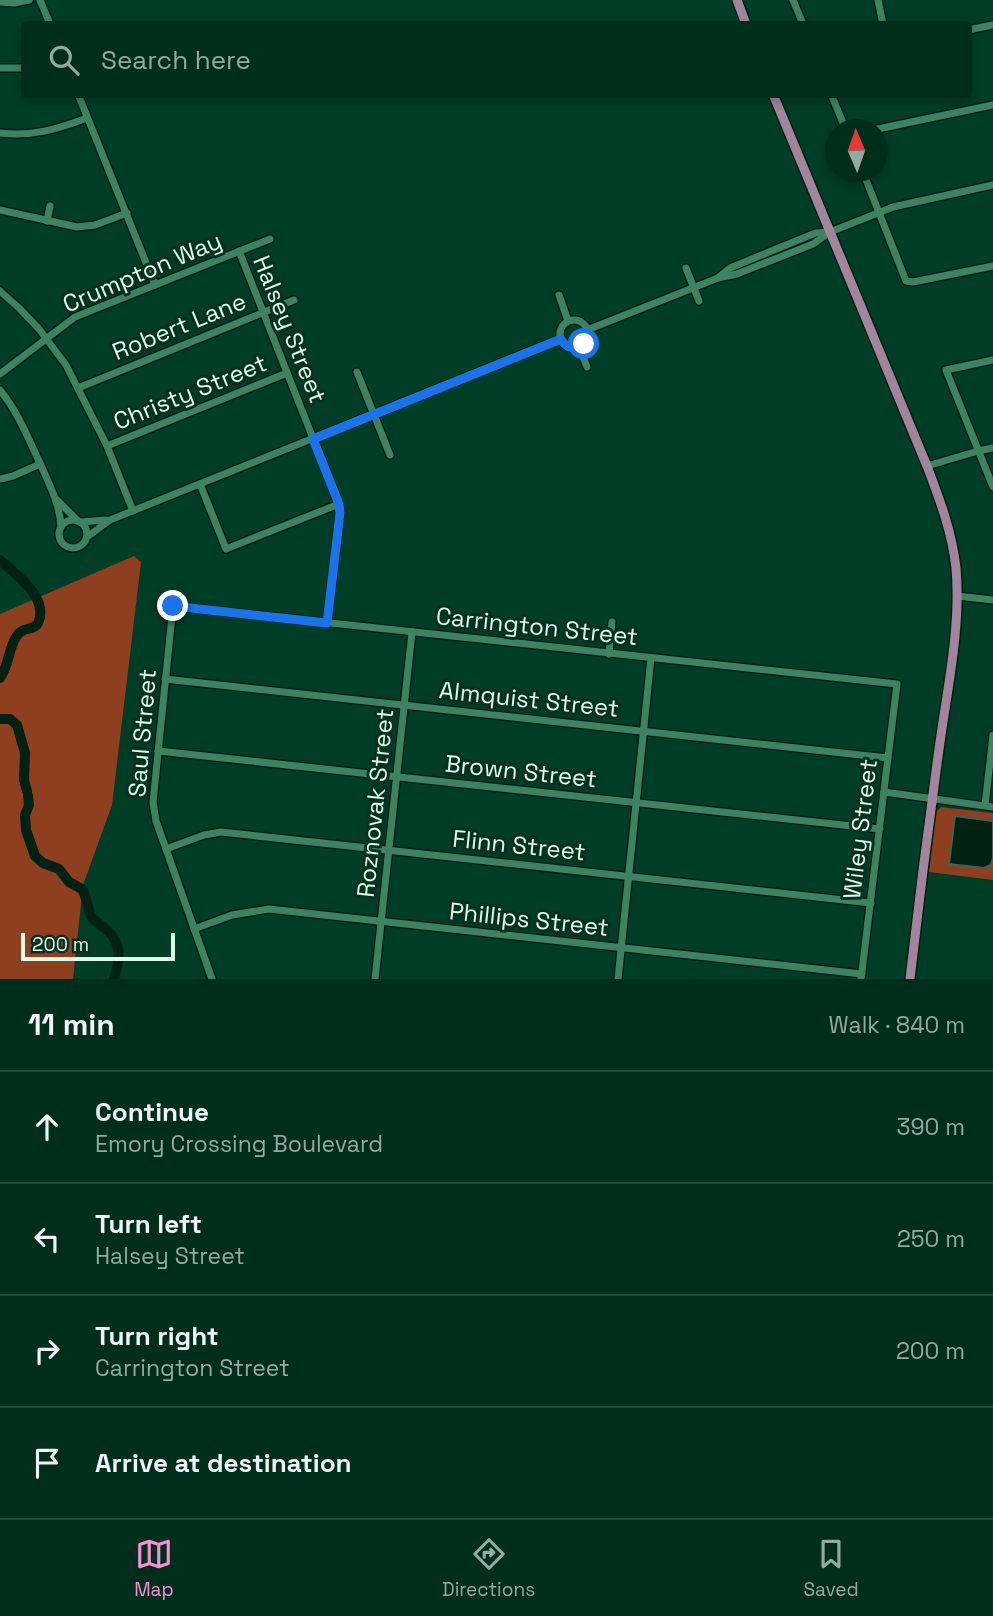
<!DOCTYPE html>
<html lang="en">
<head>
<meta charset="utf-8">
<style>
	:root { --surface:#002e1c; --page:#0e3a29; --text:#f1f3f6; --muted:#95a8a3; --line:#224a3b; --accent:#f591d2 }
	body { margin:0; font-family:"Space Grotesk",sans-serif; background:var(--page); color:var(--text) }
	.compass { position:absolute; left:825px; top:119px; width:63px; height:63px; border-radius:50%; background:var(--surface); box-shadow:0 4px 10px #0003; rotate:358deg }
	.scale { position:absolute; left:21px; bottom:18px; width:154px; box-sizing:border-box; padding-left:7px; border:4px solid #dafce9; border-top:0; font-size:19px; line-height:24px; white-space:nowrap; color:#dafce9; -webkit-text-stroke:5px #093020; paint-order:stroke }
	.stop { position:absolute; width:21px; height:21px; margin:-16px; border:5px solid #1a73e8; border-radius:50%; background:#fff }
	.stop.end { background:#1a73e8; border-color:#fff; box-shadow:0 2px 7px #0008 }
	.list { margin:0; padding:0; list-style:none }
	h2 { display:flex; justify-content:space-between; align-items:center; height:91px; margin:0; padding:0 28px; font-size:30px }
	h2 small { font-size:23px; font-weight:400; color:var(--muted) }
	.list li { display:grid; grid-template-columns:46px 1fr auto; gap:21px; align-items:center; box-sizing:border-box; height:112px; padding:0 28px; border-top:2px solid var(--line) }
	.list b { display:block; font-size:26px; white-space:nowrap }
	.list p { margin:0; font-size:23px; white-space:nowrap; color:var(--muted) }
	.list em { font-size:23px; font-style:normal; color:var(--muted) }
	.icon { flex:none; width:38px; height:38px; fill:none; stroke:currentColor; stroke-width:2; stroke-linecap:round; stroke-linejoin:round }
	.map { position:relative; flex:none; width:993px; height:979px; overflow:hidden }
	.search { position:absolute; background:var(--surface); box-shadow:0 4px 10px #0003; left:21px; right:21px; top:21px; height:77px; display:flex; align-items:center; gap:18px; box-sizing:border-box; padding:0 24px; border-radius:7px; color:var(--muted); font-size:26px }
	.sheet { height:539px; background:var(--surface) }
	nav { display:flex; justify-content:space-around; align-items:center; box-sizing:border-box; height:98px; border-top:2px solid var(--line); background:var(--surface); font-size:19px; color:var(--muted) }
	nav a { display:grid; justify-items:center; gap:4px }
	nav .on { color:var(--accent) }
	.map>svg:first-child { display:block }
	.green { fill:#8e3f1f }
	.water { fill:#012113; stroke:#426353; stroke-width:2 }
	.lines { fill:none; stroke-linecap:round; stroke-linejoin:round }
	.river { stroke:#012113; stroke-width:10 }
	.minor-casing { stroke:#002112; stroke-width:10 }
	.major-casing { stroke:#002112; stroke-width:12 }
	.minor { stroke:#3d8363; stroke-width:7 }
	.major { stroke:#a2849d; stroke-width:9 }
	.route { stroke:#1a73e8; stroke-width:9 }
	.labels { text-anchor:middle; dominant-baseline:central; stroke-width:6; stroke-linejoin:round; paint-order:stroke }
	.street-label { font-size:24px; fill:#dafce9; stroke:#093020 }
</style>
</head>
<body>
<div class="map">
<svg width="993" height="979" viewBox="0 0 993 979">
	<rect width="100%" height="100%" fill="#003d26"/>
	<g class="green">
		<path d="M134,556L141,562L112,805L83,885L73,979H0V614Z"/>
		<path d="M941,807L993,813V880L929,872L936,812Z"/>
	</g>
	<path class="water" d="M955,816L993,821V858L991,865L984,868L949,864Z"/>
	<g class="lines">
		<g class="river">
			<path d="M0,560C15,574 50,598 38,623C33,632 23,625 16,637C8,650 9,666 0,678"/>
			<path d="M0,719H10L17,725L25,753L24,780L27,791"/>
			<path d="M28,796L29,805L25,815L26,830L35,856L43,863L59,869L69,882L82,889C87,897 87,907 91,916C95,922 103,926 108,931C123,945 119,962 114,979"/>
		</g>
		<defs>
			<g id="minor">
				<path d="M40,0L50,24"/>
				<path d="M793,0L803,24"/>
				<path d="M878,0L883,24"/>
				<path d="M0,2L14,3L29,0"/>
				<path d="M968,30L993,25"/>
				<path d="M0,68H24"/>
				<path d="M78,94L155,285"/>
				<path d="M831,94L846,130"/>
				<path d="M873,130L993,105"/>
				<path d="M0,133C31,137 58,129 87,118"/>
				<path d="M863,172L906,281L913,282L993,266"/>
				<path d="M0,210L77,227L95,225L127,213"/>
				<path d="M47,221L50,206"/>
				<path d="M239,251L339,504L340,513L327,623"/>
				<path d="M686,268L699,301"/>
				<path d="M719,277L730,268L808,236L816,233L830,232"/>
				<path d="M0,291L19,308L39,329L66,365L107,446L133,511"/>
				<path d="M559,295L568,321"/>
				<circle cx="574" cy="334" r="14"/>
				<path d="M587,330L718,278L737,274L813,244L830,232L893,207L993,185"/>
				<path d="M579,347L587,367"/>
				<path d="M993,360L946,370L993,487"/>
				<path d="M357,372L390,455"/>
				<path d="M0,374L75,317L270,239"/>
				<path d="M78,388L294,300"/>
				<path d="M0,390C18,412 28,438 40,463C49,484 60,504 61,527"/>
				<path d="M107,446L287,373"/>
				<path d="M927,466L978,451L993,448"/>
				<path d="M0,479L13,476L40,464"/>
				<path d="M200,484L226,549L339,504"/>
				<path d="M57,500L78,521"/>
				<circle cx="73" cy="534" r="14"/>
				<path d="M80,522L106,520"/>
				<path d="M87,537L110,520L560,339"/>
				<path d="M957,596L993,600"/>
				<path d="M609,654L612,622"/>
				<path d="M165,679L888,758"/>
				<path d="M158,751L880,829"/>
				<path d="M884,792L993,807"/>
				<path d="M985,805L993,735"/>
				<path d="M166,849L204,835L221,832L871,903"/>
				<path d="M194,929L232,915L269,909L862,974"/>
				<path d="M212,979L166,849L156,821L153,802L173,606L897,684L861,979"/>
				<path d="M375,979L412,632"/>
				<path d="M618,979L651,658"/>
			</g>
			<g id="major">
				<path d="M737,0L746,24"/>
				<path d="M773,94L927,466C940,500 952,532 956,568C961,626 948,685 940,742C929,821 919,900 910,979"/>
			</g>
		</defs>
		<use href="#minor" class="minor-casing"/>
		<use href="#major" class="major-casing"/>
		<use href="#minor" class="minor"/>
		<use href="#major" class="major"/>
	</g>
	<g class="lines">
		<path class="route" d="M173,606L327,623L340,513L339,504L313,439L561,339C566,349 576,350 584,344"/>
	</g>
	<g class="labels">
		<g class="street-label">
			<text transform="translate(142 272) rotate(-23)">Crumpton Way</text>
			<text transform="translate(179 326) rotate(-22)">Robert Lane</text>
			<text transform="translate(290 329) rotate(68)">Halsey Street</text>
			<text transform="translate(190 392) rotate(-22)">Christy Street</text>
			<text transform="translate(537 626) rotate(6)">Carrington Street</text>
			<text transform="translate(529 699) rotate(6)">Almquist Street</text>
			<text transform="translate(142 733) rotate(-85)">Saul Street</text>
			<text transform="translate(521 771) rotate(6)">Brown Street</text>
			<text transform="translate(375 803) rotate(-84)">Roznovak Street</text>
			<text transform="translate(860 829) rotate(-83)">Wiley Street</text>
			<text transform="translate(519 845) rotate(6)">Flinn Street</text>
			<text transform="translate(529 919) rotate(6)">Phillips Street</text>
		</g>
	</g>
</svg>
<svg class="compass" viewBox="-18 -18 36 36"><path d="M0-13l5 13h-10z" fill="#e53935"/><path d="M0 13l5-13h-10z" fill="#95a8a3"/></svg>
<div class="scale">200 m</div>
<div class="stop" style="left:584px;top:344px"></div>
<div class="stop end" style="left:173px;top:606px"></div>
<div class="search"><svg class="icon" aria-label="search" viewBox="0 0 24 24"><circle cx="10" cy="10" r="6"/><path d="M15 15l6 6"/></svg>Search here</div>
</div>
<section class="sheet">
<h2>11 min<small>Walk · 840 m</small></h2>
<ul class="list">
<li><svg class="icon" aria-label="ahead" viewBox="0 0 24 24"><path d="M12 20V5M6 11l6-6 6 6"/></svg><div><b>Continue</b><p>Emory Crossing Boulevard</p></div><em>390 m</em></li>
<li><svg class="icon" aria-label="left" viewBox="0 0 24 24"><path d="M17 20v-9H6M10 6l-5 5 5 5"/></svg><div><b>Turn left</b><p>Halsey Street</p></div><em>250 m</em></li>
<li><svg class="icon" aria-label="right" viewBox="0 0 24 24"><path d="M7 20v-9h11M14 6l5 5-5 5"/></svg><div><b>Turn right</b><p>Carrington Street</p></div><em>200 m</em></li>
<li><svg class="icon" aria-label="arrive" viewBox="0 0 24 24"><path d="M6 21V4h12l-3 4 3 4H6"/></svg><div><b>Arrive at destination</b></div></li>
</ul>
</section>
<nav>
<a class="on"><svg class="icon" aria-label="map" viewBox="0 0 24 24"><path d="M3 6l6-2 6 2 6-2v14l-6 2-6-2-6 2zM9 4v14M15 6v14"/></svg>Map</a>
<a><svg class="icon" aria-label="directions" viewBox="0 0 24 24"><path d="M12 3l9 9-9 9-9-9zM9 14v-3h6M13 9l2 2-2 2"/></svg>Directions</a>
<a><svg class="icon" aria-label="saved" viewBox="0 0 24 24"><path d="M7 4h10v16l-5-4-5 4z"/></svg>Saved</a>
</nav>
</body>
</html>
